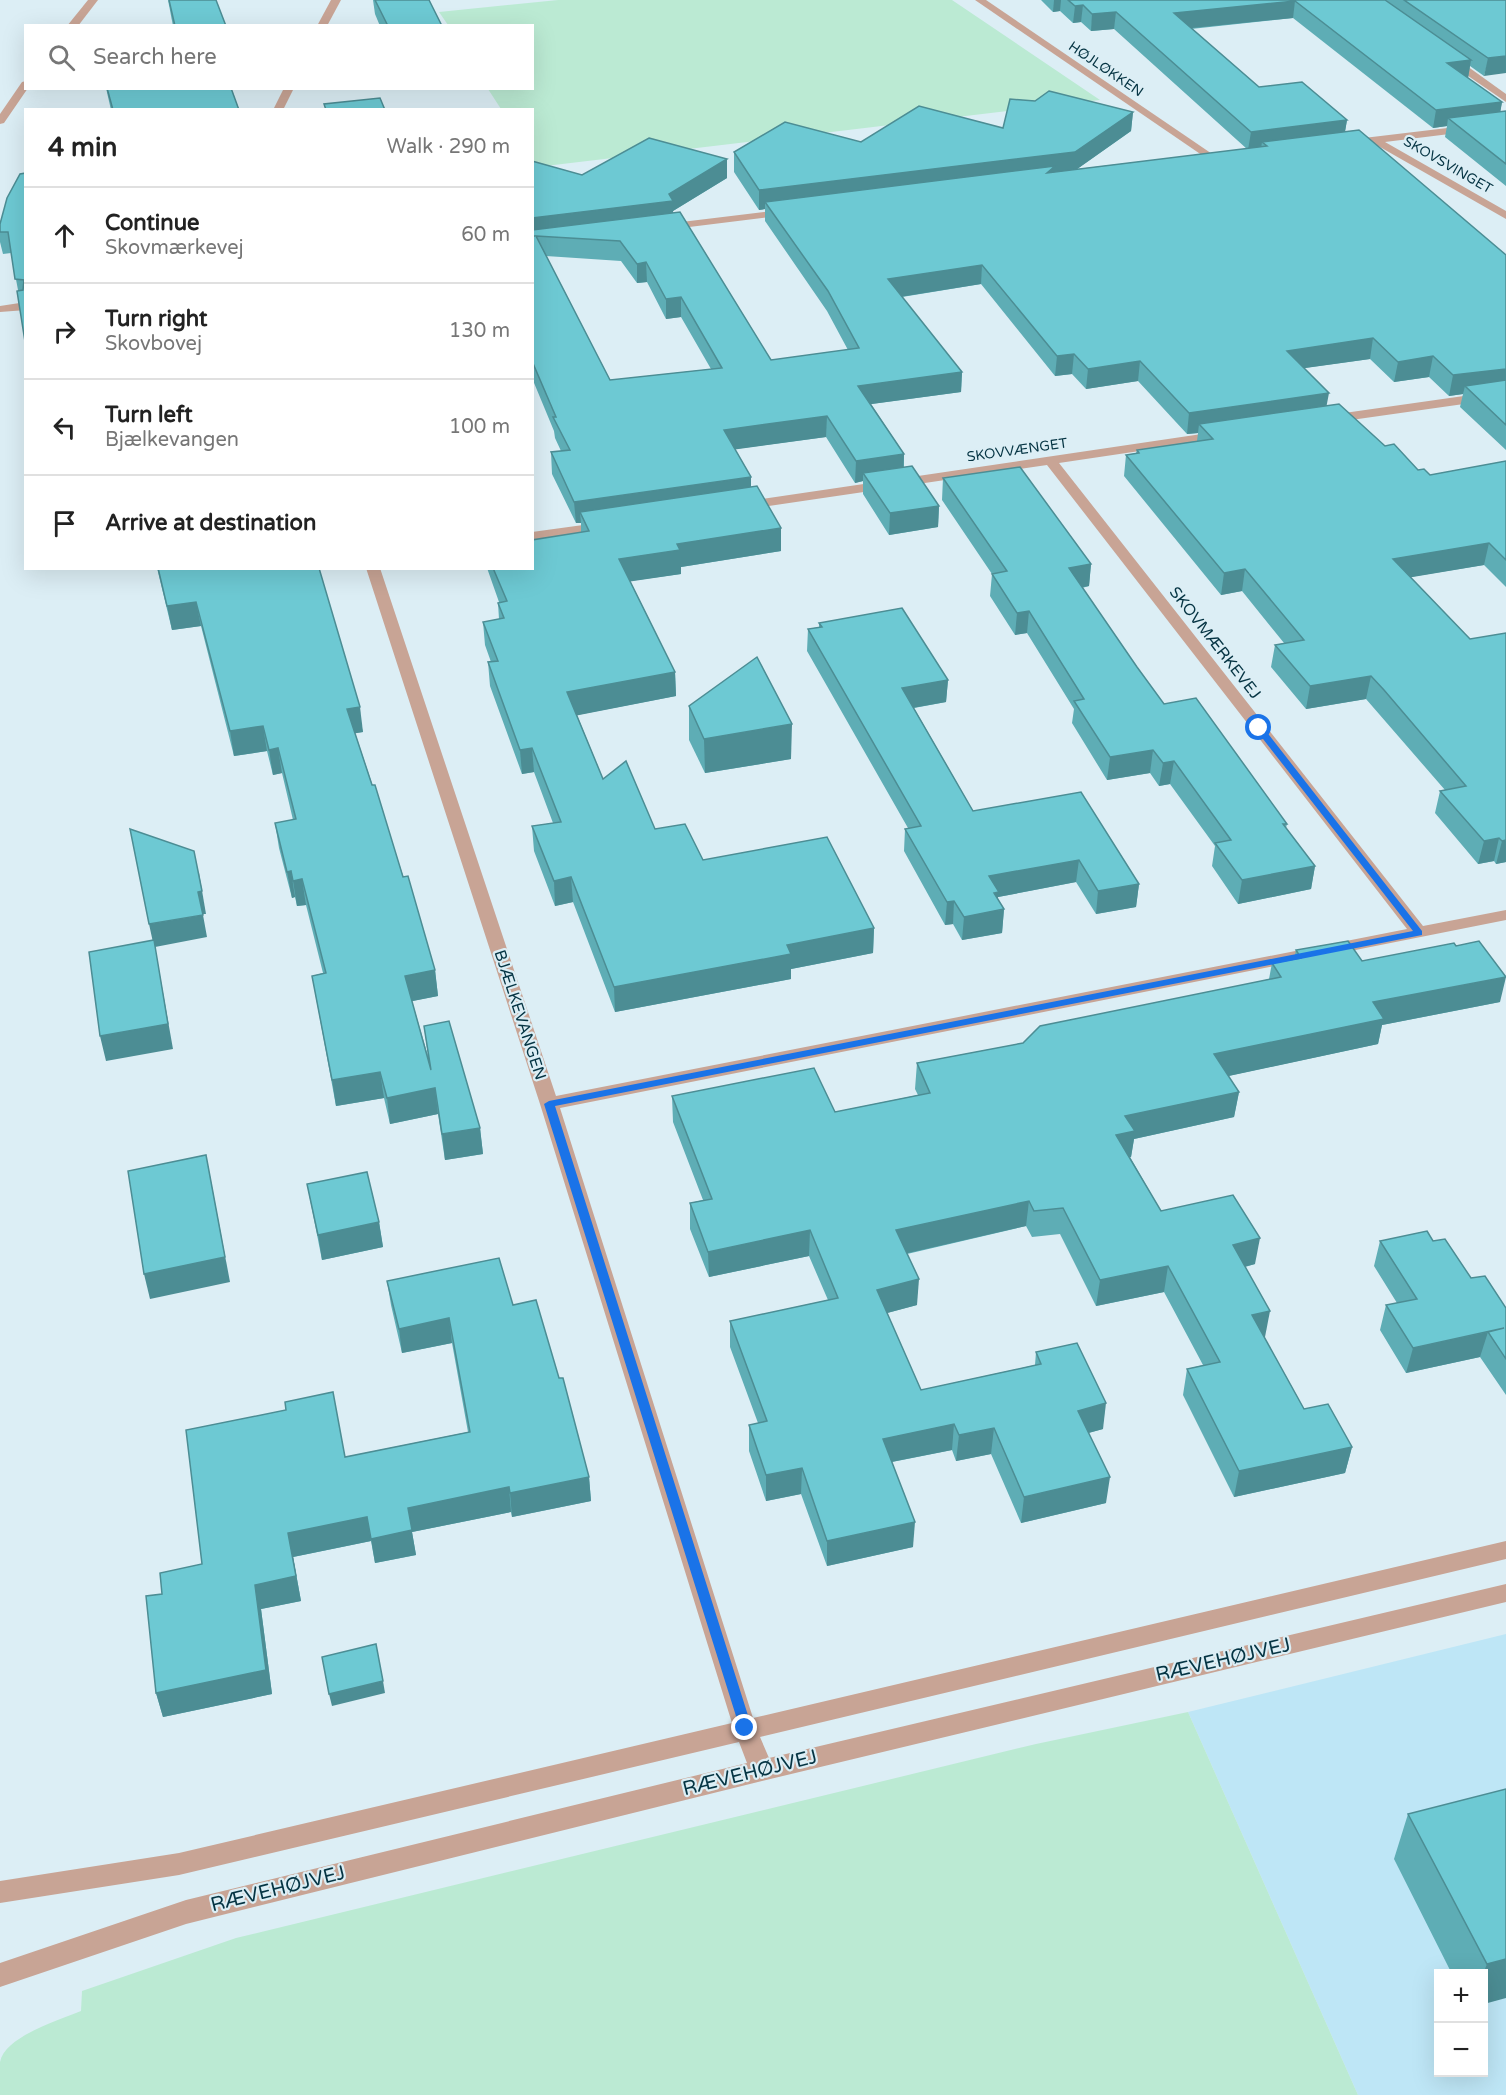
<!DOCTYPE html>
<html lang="en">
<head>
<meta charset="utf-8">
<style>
	:root { --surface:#fff; --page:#f6f6f6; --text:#222; --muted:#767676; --line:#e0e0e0 }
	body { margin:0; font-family:"Varela Round",sans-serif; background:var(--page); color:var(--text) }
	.controls { position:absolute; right:18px; bottom:18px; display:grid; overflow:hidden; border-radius:0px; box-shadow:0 6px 24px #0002 }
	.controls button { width:54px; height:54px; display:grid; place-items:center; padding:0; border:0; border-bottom:2px solid var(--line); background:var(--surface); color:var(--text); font:30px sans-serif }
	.stop { position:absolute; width:18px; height:18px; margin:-14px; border:4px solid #1a73e8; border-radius:50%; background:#fff }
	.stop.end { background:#1a73e8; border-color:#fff; box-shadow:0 2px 6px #0008 }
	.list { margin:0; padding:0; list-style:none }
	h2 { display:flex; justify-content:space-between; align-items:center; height:78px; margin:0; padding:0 24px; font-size:26px }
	h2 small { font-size:20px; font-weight:400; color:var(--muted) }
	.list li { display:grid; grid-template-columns:39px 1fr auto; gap:18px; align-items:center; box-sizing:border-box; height:96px; padding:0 24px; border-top:2px solid var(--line) }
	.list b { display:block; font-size:22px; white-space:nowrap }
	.list p { margin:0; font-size:20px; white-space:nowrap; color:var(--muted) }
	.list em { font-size:20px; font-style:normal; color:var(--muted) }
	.icon { flex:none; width:33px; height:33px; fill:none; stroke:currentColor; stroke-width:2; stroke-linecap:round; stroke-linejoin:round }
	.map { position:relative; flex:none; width:1506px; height:2095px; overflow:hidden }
	.search { position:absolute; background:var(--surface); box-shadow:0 6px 24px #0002; left:24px; top:24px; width:510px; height:66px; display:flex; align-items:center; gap:15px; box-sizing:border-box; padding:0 21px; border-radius:0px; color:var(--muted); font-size:22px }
	.panel { position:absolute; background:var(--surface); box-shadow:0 6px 24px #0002; left:24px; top:108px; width:510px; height:462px; border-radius:0px }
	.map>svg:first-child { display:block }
	.built { fill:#bee6f6; fill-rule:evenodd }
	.green { fill:#bbead3 }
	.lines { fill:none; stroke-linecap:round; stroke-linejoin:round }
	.minor { fill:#c8a495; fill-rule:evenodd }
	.wall { fill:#5eadb5; fill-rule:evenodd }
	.shaded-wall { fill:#4c8d94 }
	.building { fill:#6dc9d3; stroke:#4c8d94; stroke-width:1.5; fill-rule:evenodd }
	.route { fill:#1a73e8 }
	.labels { text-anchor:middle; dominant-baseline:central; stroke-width:4.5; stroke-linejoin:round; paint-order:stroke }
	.far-street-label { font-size:14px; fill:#053443; stroke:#dceef5 }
	.street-label { font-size:16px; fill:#053443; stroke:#dceef5 }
	.near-street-label { font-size:20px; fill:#053443; stroke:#dceef5 }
</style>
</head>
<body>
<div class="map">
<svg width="1506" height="2095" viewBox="0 0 1506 2095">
	<rect width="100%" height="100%" fill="#dceef5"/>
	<path class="built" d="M1506,1634V2095H1358L1188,1712ZM1438,1974H1484V2072H1438Z"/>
	<g class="green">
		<path d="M558,0H952L1100,100L537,167L533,159L532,110L501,109L488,89L532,88V26L448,25L439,12Z"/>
		<path d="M1188,1712L1358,2095H0C0,2085 0,2072 0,2062C5,2036 60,2020 81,2011L82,1991L236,1938L1036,1744Z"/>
	</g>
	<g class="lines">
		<g class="minor">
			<path d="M88,0H98L78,26H67Z"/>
			<path d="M331,0H341L327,26H317Z"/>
			<path d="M975,0H986L1221,160L1216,163L1212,162Z"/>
			<path d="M1445,56H1453L1506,94V102L1445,60Z"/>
			<path d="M26,81V88H28L4,123L0,124V114L22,82Z"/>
			<path d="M284,88H294L283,110H273Z"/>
			<path d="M1506,121V127L1385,142L1506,211V219L1373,143L1347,146L1342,143L1347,140Z"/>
			<path d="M790,209L796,212L794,214L665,230L659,227L665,224Z"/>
			<path d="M26,302V310L0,312V306Z"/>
			<path d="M1506,390V398L1330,423L1324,419L1330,415Z"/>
			<path d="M1222,431L1229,435L1227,438L1059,463L1423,926L1506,910V920L560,1108L753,1718L1506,1541V1559L760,1737L769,1758L1506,1584V1602L762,1781L186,1924L0,1987V1963L186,1900L747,1763L739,1742L179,1875L0,1903V1881L179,1853L732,1723L540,1104L366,568H380L556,1096L1407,929L1047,465L742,510L735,506L742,502Z"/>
			<path d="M605,522L610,523L612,526L610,529L532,540V532Z"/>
		</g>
	</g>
	<g class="wall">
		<path d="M168,0L226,26H173Z"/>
		<path d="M373,0H429L442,26H380L375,14Z"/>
		<path d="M1041,0H1506L1484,76L1470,66L1468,78L1502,102L1500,112L1506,111V186L1445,137L1447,126L1433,128L1293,18L1191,29L1259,87L1347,120L1345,131L1506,255V450L1460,407L1463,394L1449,396L1429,377L1394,382L1370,359L1304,368L1326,406L1385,446L1418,470L1430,475L1506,461V587L1484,565L1410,577L1470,639L1506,862L1496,864L1494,861L1478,864L1435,813L1440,791L1445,790L1366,699L1306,709L1271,667L1275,645L1284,643L1242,591L1221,595L1124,476L1126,455L1136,453L1137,450L1197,441L1198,433L1187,434L1138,381L1086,389L1072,374L1055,376L981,284L902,297L962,372L961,392L871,404L904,454V467L939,506L938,527L889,535L863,494V481L855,483L826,437L735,449L751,477V487L781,551L681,567V574L630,581L675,672L676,696L577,715L603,779L655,829L703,860L874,928L873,953L791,969V979L615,1012L573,902L555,906L534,851L532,826L553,823L534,772L522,774L490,686L488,662H491L485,645L483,622L499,619L498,603L499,602L487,568H532L581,533V523H576L552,474L551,452L561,451L555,438L554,431L532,378V161L582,175L727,159V178L673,211V213L771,360L848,350L827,311L765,221V209L759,210L734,172V152L861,142L1003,128L1133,112L1131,131L1077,169L1247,149L1114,29L1091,31L1081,22L1073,23L1060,11L1053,12ZM546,256L621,261L637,283L647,282L666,319L681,317L711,369L610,380Z"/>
		<path d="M106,88H231L239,110H111Z"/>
		<path d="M26,173V348L18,290L11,253L3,254L0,242V224Z"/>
		<path d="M943,478L1091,564L1089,586L1082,588L1137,667L1164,704L1287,824L1286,828L1315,866L1311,889L1238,904L1212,866L1215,846L1170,784L1159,786L1150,773L1107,780L1072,723L1074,709L1027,633L1015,635L990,596L992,574L942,500Z"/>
		<path d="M157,568H319L363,732L355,733L435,970L438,996L412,1001L428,1056L424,1026L480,1128L483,1154L445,1160L438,1114L390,1124L384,1098L336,1106L312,976L323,973L306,905L297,906L295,897L292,898L279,848L275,823L293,820L282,773L273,775L267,751L234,756L201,626L172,630Z"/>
		<path d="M819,623L948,680L946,702L914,708L973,811L1139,884L1136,907L1096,914L1076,882L998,897V899L1004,909L1002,933L962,940L953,924L945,925L904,851L905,829L908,828L807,651L808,629L819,627Z"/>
		<path d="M689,706L791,759L705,773L689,740Z"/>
		<path d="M1296,950L1362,961L1500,1002L1382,1025L1378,1044L1228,1076L1239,1092L1234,1117L1134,1139L1131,1157H1130L1161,1211L1255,1264L1245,1267L1265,1337H1264L1304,1409L1352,1447L1345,1473L1234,1497L1183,1395L1187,1369L1203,1365L1164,1292L1096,1306L1060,1234L1032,1237L1026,1226L907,1254L917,1305L887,1313L921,1390L1035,1365L1036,1352L1103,1429L1088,1433L1106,1503L1021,1523L991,1454L956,1461L952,1450L892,1462L913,1547L827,1566L801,1494L766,1501L749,1451V1425L758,1423L730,1347V1321L828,1300L809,1256L709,1277L690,1229V1203L703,1200L673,1122L672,1096L835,1112L918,1095L915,1089L917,1063L1023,1043L1269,979L1272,963L1294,959Z"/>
		<path d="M307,1184L379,1222L383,1247L322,1260Z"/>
		<path d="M1380,1241H1433L1471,1278L1506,1308V1395L1480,1357L1406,1373L1380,1330L1386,1305L1397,1303L1374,1266Z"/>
		<path d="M387,1281L513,1305L559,1378L589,1477L591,1501L512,1517L511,1512L412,1532L416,1555L375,1563L371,1541L293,1557L301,1601L261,1609L272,1694L163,1717L156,1693L162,1594L345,1457L468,1432L452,1343L402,1353L391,1305Z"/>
		<path d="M1408,1814L1506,1998L1484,1974H1452L1394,1859Z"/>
	</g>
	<g class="shaded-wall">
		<path d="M1054,0H1061L1060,11L1053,12Z"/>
		<path d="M1295,1L1293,18L1172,30L1174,13Z"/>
		<path d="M1083,5L1081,22L1073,23L1075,6Z"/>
		<path d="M1116,12L1114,29L1091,31L1092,14Z"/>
		<path d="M1506,56V73L1484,76L1488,58Z"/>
		<path d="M1471,60L1468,78L1447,63Z"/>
		<path d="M1502,102L1499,120L1448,118L1447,126L1433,128L1436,110Z"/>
		<path d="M1133,112L1131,131L1073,172L765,202V209L759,210V190Z"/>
		<path d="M1347,120L1344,138L1267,146L1262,142L1261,149L1248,150L1251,132Z"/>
		<path d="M727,159V178L673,211L674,220L532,236V218L669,194Z"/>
		<path d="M646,262L647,282L637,283V264Z"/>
		<path d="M982,265L981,284L887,299L888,279Z"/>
		<path d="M681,297V317L666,319V299Z"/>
		<path d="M1373,338L1370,359L1284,371L1287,351Z"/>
		<path d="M1074,354L1072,374L1055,376L1057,356Z"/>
		<path d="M1433,356L1429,377L1394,382L1398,362Z"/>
		<path d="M1140,361L1138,381L1086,389L1088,369Z"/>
		<path d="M1506,369V388L1465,386L1463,394L1449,396L1453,375Z"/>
		<path d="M962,372L961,392L857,406L858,386Z"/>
		<path d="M1329,393L1325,414L1199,424L1198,433L1187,434L1189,413Z"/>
		<path d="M827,416L826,437L724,451V430Z"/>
		<path d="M904,454L903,476L863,473V481L855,483L856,461Z"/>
		<path d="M751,477V498L580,512L581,523H576L574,502Z"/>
		<path d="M939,506L938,527L889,535L890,513Z"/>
		<path d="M781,528V551L681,567V574L620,583L619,559L677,544Z"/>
		<path d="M1489,543L1484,565L1389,581L1393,559Z"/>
		<path d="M1091,564L1089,586L1067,590L1069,568Z"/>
		<path d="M1245,569L1242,591L1221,595L1224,573Z"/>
		<path d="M196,602L201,626L172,630L167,606Z"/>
		<path d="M1029,611L1027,633L1015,635L1017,613Z"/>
		<path d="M675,672L676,696L569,717L567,692Z"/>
		<path d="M1371,676L1366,699L1306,709L1310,686Z"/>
		<path d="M948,680L946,702L901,710L902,688Z"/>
		<path d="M360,707L363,732L351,734L347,709Z"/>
		<path d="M792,724L791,759L705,773L704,739Z"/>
		<path d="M263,726L267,751L234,756L230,731Z"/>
		<path d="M278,748L282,773L273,775L269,750Z"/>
		<path d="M532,748L534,772L522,774L520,750Z"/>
		<path d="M1153,750L1150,773L1107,780L1110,757Z"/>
		<path d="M1174,761L1170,784L1159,786L1163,763Z"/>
		<path d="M1499,838L1494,861L1478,864L1484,841Z"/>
		<path d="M1506,840V862L1496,864L1502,841Z"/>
		<path d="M1079,860L1076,882L998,897L997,911L1004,909L1002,933L962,940L964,917L989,876Z"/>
		<path d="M1315,866L1311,889L1238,904L1242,880Z"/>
		<path d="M291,871L295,897L292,898L287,872Z"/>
		<path d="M199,873L206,914H202L198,892Z"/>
		<path d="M571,877L573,902L555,906L554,881Z"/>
		<path d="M302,879L306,905L297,906L293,881Z"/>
		<path d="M1139,884L1136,907L1096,914L1098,891Z"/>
		<path d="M954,901L953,924L945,925L947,902Z"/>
		<path d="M203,915L207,937L155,947L173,1049L106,1061L100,1036L154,947L149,924Z"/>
		<path d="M874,928L873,953L791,969V979L615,1012L614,987L787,945Z"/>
		<path d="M435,970L438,996L408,1002L405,976Z"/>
		<path d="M1506,977L1500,1002L1382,1025L1378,1044L1210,1080L1214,1054L1373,1002Z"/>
		<path d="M380,1072L384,1098L336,1106L332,1080Z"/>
		<path d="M435,1088L438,1114L390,1124L387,1098Z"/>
		<path d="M1239,1092L1234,1117L1134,1139L1131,1157L1113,1161L1116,1135L1125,1116Z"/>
		<path d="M480,1128L483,1154L445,1160L442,1134Z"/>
		<path d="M206,1155L230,1282L150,1299L144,1274Z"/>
		<path d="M1029,1201L1026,1226L895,1256L896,1230Z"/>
		<path d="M379,1222L383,1247L322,1260L318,1235Z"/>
		<path d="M810,1230L809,1256L709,1277L708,1252Z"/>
		<path d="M1260,1238L1255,1264L1228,1271L1233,1245Z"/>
		<path d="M1168,1266L1164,1292L1096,1306L1100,1280Z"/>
		<path d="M919,1279L917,1305L876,1316L877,1290Z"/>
		<path d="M1270,1311L1265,1337L1247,1340L1252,1315Z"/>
		<path d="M449,1318L452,1343L402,1353L399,1329Z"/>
		<path d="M1488,1332L1480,1357L1406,1373L1413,1348Z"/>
		<path d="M1106,1403L1103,1429L1074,1437L1078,1411Z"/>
		<path d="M954,1424L952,1450L881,1464L883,1439Z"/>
		<path d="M994,1428L991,1454L956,1461L959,1435Z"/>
		<path d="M1352,1447L1345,1473L1234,1497L1239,1471Z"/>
		<path d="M802,1468L801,1494L766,1501V1475Z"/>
		<path d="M589,1477L591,1501L512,1517L510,1493Z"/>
		<path d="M1110,1477L1106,1503L1021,1523L1024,1497Z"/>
		<path d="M509,1487L511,1512L412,1532L416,1555L375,1563L371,1539L408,1508Z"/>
		<path d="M367,1517L371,1541L293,1557L301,1601L261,1609L272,1694L163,1717L156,1693L288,1533Z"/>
		<path d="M915,1522L913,1547L827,1566V1541Z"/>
		<path d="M383,1681L385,1693L332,1706L329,1694Z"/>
		<path d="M1506,1959V1998L1484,2004L1483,1974L1487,1964Z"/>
	</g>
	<g class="building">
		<path d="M169,0H216L226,26H175Z"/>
		<path d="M375,0H429L442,26H388Z"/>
		<path d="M1068,0H1385L1471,60L1447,63L1502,102L1436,110L1295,1L1174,13L1259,87L1302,82L1347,120L1251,132L1116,12L1092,14L1083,5L1075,6Z"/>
		<path d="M1404,0H1506V56L1488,58Z"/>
		<path d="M107,88H231L239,110H113Z"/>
		<path d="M1049,91L1133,112L1075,152L759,190L734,152L785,122L861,142L919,106L1003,128L1010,99L1035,101Z"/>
		<path d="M380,98L385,110H326L324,104Z"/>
		<path d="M1506,111V164L1448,118Z"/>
		<path d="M1359,130L1506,255V369L1453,375L1433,356L1398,362L1373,338L1287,351L1329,393L1189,413L1140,361L1088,369L1074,354L1057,356L982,265L888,279L962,372L858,386L904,454L856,461L827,416L724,430L751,477L574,502L551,452L570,450L553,417H556L532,361V236H535H532V230L680,212L771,360L859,348L828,291L765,202L1055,166L1047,173L1267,146L1262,142ZM536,236L620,241L637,264L646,262L666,299L681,297L722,368L610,380Z"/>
		<path d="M649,138L727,159L669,194L673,201L532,218V161L582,175Z"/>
		<path d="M26,173V348L17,291L23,290L24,280L15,279L8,232H0V224L7,198L20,174Z"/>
		<path d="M1506,380V425L1465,386Z"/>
		<path d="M1339,404L1385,446L1394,444L1418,470L1424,469L1430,475L1506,461V560L1489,543L1393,559L1470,639L1506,633V840L1502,841L1499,838L1484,841L1440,791L1466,786L1384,690L1371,676L1310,686L1275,645L1304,640L1245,569L1224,573L1126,455L1139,453L1137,450L1213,439L1199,424Z"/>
		<path d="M912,466L939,506L890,513L863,473Z"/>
		<path d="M1020,467L1091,564L1069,568L1137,667L1164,704L1196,698L1287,824H1283L1315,866L1242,880L1215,843L1231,840L1174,761L1163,763L1153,750L1110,757L1074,701L1084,699L1029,611L1017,613L992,574L1007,571L943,478Z"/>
		<path d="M757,486L781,528L677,544L680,550L619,559L675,672L567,692L603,779L626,761L655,829L685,824L703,860L827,837L874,928L787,945L791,954L614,987L571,877L554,881L532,826L561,822L532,748L520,750L488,662L498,661L483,622L504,618L498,603L507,601L493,568H532V540L589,531L580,512Z"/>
		<path d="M158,568H319L360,707L347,709L372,785H375L403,877L408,876L435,970L405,976L431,1070L424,1026L449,1021L480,1128L442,1134L435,1088L387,1098L380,1072L332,1080L312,976L326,973L302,879L293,881L291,871L287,872L275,823L296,819L278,748L269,750L263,726L230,731L196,602L167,606Z"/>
		<path d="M902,608L948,680L902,688L973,811L1081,792L1139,884L1098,891L1079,860L989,876L999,892L994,893L1004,909L964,917L954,901L947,902L905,829L921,826L808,629L822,627L819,623Z"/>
		<path d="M757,657L792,724L704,739L689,706Z"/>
		<path d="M130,829L194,851L202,891L198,892L203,915L149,924Z"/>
		<path d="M154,940L168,1024L100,1036L89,952Z"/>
		<path d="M1348,941L1362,961L1454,943L1456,946L1479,941L1506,977L1373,1002L1384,1019L1214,1054L1239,1092L1125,1116L1135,1131L1116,1135L1161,1211L1233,1195L1260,1238L1233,1245L1270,1311L1252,1315L1304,1409L1328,1404L1352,1447L1239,1471L1187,1369L1220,1362L1168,1266L1100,1280L1063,1208L1034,1211L1029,1201L896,1230L919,1279L877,1290L921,1390L1041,1364L1036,1352L1077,1343L1106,1403L1078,1411L1110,1477L1024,1497L994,1428L959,1435L954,1424L883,1439L915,1522L827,1541L802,1468L766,1475L749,1425L767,1421L730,1321L838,1298L810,1230L708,1252L690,1203L712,1199L672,1096L814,1068L835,1112L930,1093L917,1063L1023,1043L1040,1026L1281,977L1272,963L1301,958L1296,950Z"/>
		<path d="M206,1155L225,1257L144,1274L128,1171Z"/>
		<path d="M367,1172L379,1222L318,1235L307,1184Z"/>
		<path d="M1427,1231L1433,1241L1445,1239L1471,1278L1485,1276L1506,1308V1359L1488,1332L1504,1328L1413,1348L1386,1305L1417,1299L1380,1241Z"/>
		<path d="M499,1258L513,1305L536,1300L559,1378H563L589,1477L510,1493L509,1487L408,1508L412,1530L371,1539L367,1517L288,1533L296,1576L255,1585L266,1670L156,1693L146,1596L162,1594L160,1573L202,1564L186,1430L286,1410L285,1402L333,1392L345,1457L470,1432L449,1318L399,1329L387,1281Z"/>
		<path d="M376,1644L383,1681L329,1694L322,1657Z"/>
		<path d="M1506,1789V1959L1487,1964L1408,1814Z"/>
	</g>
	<path class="route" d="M1256,726H1262L1422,931V935L555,1106L752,1728L745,1733L741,1732L544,1104L549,1101L1413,931L1256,730Z"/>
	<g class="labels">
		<g class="far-street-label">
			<text transform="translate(1106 69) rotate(34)">HØJLØKKEN</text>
			<text transform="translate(1448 165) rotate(30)">SKOVSVINGET</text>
			<text transform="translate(1017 450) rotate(-8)">SKOVVÆNGET</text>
		</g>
		<g class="street-label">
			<text transform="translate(1215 643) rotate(52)">SKOVMÆRKEVEJ</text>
			<text transform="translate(520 1015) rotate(72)">BJÆLKEVANGEN</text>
		</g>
		<g class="near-street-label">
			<text transform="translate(1223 1660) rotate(-13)">RÆVEHØJVEJ</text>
			<text transform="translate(750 1773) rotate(-14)">RÆVEHØJVEJ</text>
			<text transform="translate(278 1889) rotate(-14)">RÆVEHØJVEJ</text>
		</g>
	</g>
</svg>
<div class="controls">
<button>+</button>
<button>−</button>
</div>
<div class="stop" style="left:1259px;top:728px"></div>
<div class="stop end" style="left:745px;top:1728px"></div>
<div class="search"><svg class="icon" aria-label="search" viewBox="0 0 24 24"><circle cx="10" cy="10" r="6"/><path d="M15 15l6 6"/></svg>Search here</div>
<section class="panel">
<h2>4 min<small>Walk · 290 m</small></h2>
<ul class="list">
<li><svg class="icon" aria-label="ahead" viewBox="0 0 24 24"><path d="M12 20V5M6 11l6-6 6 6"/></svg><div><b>Continue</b><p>Skovmærkevej</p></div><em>60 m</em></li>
<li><svg class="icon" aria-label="right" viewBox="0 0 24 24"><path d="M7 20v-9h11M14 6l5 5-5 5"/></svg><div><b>Turn right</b><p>Skovbovej</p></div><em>130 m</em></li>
<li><svg class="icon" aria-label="left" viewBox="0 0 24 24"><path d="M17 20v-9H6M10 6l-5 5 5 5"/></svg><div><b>Turn left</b><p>Bjælkevangen</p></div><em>100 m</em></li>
<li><svg class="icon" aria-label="arrive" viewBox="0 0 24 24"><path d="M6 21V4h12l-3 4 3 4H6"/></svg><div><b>Arrive at destination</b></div></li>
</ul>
</section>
</div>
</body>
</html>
